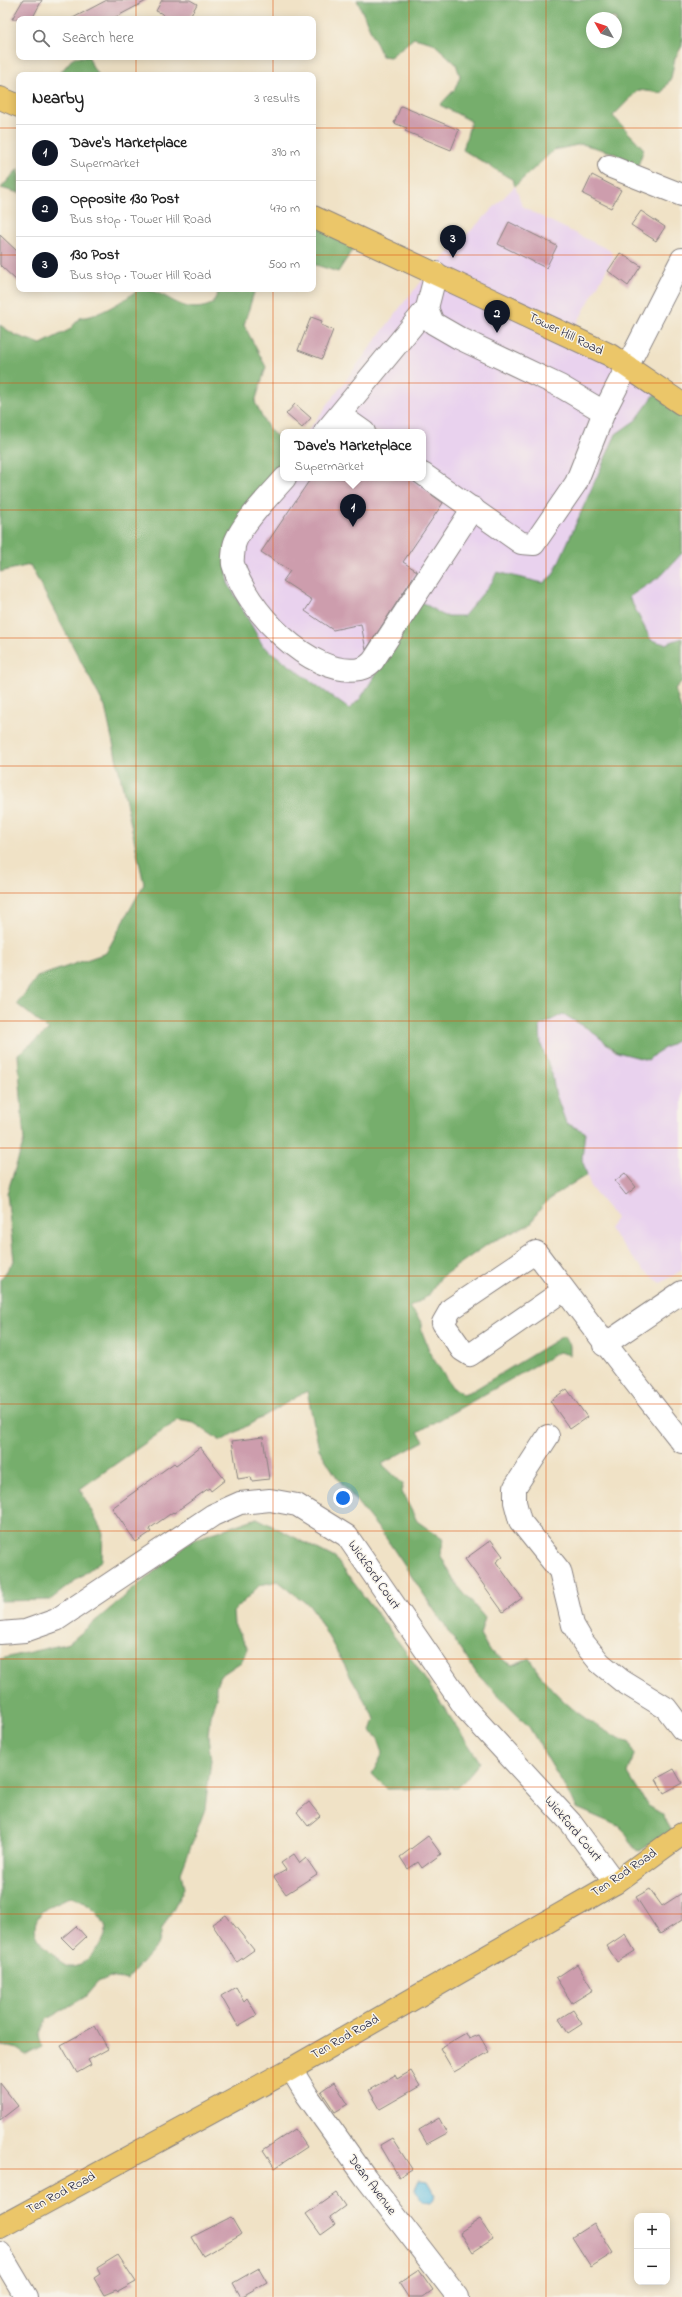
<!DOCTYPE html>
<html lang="en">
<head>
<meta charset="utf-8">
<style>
	:root { --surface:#fff; --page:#f2f2f2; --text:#222; --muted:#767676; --line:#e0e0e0; --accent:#111827 }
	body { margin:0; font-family:"Indie Flower",sans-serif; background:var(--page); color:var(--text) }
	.controls { position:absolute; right:12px; bottom:12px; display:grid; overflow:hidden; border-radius:8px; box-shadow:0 2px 10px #0003 }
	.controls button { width:36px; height:36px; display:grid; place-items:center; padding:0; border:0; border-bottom:1px solid var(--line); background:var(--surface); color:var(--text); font:20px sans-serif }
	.compass { position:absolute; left:586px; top:12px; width:36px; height:36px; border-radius:50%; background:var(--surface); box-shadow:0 2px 10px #0003; rotate:310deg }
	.you { position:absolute; left:343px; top:1498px; width:14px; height:14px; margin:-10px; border:3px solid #fff; border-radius:50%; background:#1a73e8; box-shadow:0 0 0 6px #1a73e833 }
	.badge { display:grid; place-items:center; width:26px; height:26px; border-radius:50%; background:var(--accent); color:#fff; font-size:13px; font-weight:700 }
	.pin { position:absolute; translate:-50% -33px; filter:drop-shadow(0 1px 2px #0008) }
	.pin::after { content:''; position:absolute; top:21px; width:14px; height:12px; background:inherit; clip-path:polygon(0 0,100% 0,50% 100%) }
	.popup { position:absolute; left:280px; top:429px; width:146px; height:52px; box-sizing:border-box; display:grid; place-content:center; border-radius:8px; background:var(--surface); filter:drop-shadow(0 1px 3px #0005); font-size:13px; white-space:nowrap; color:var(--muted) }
	.popup b { font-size:15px; color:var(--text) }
	.popup::after { content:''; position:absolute; left:50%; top:100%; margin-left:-8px; border:8px solid transparent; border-top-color:var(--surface) }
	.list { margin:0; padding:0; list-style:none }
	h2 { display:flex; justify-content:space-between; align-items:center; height:52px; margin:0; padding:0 16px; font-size:17px }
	h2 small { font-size:13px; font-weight:400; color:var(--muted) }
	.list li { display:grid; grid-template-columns:26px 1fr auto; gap:12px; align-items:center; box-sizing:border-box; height:56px; padding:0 16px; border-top:1px solid var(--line) }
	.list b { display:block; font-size:15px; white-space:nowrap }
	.list p { margin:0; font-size:13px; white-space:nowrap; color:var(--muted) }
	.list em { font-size:13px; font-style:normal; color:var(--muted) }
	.icon { flex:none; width:22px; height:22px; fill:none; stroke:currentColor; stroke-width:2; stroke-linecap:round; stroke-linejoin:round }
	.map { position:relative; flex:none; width:682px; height:2297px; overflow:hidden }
	.search { position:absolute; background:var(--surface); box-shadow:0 2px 10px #0003; left:16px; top:16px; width:300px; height:44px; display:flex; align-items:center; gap:10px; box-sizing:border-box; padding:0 14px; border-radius:8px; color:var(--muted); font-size:15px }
	.panel { position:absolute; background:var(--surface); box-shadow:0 2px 10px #0003; left:16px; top:72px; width:300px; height:220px; border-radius:8px }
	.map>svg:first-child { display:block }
	.built { fill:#e9d2ee }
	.forest { fill:#76ae6c; stroke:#4c6854; fill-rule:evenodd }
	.water { fill:#63c0e1; stroke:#42718e }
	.building { fill:#cd9dad }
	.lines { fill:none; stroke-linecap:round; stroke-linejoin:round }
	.minor-casing { stroke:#898280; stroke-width:24 }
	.major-casing { stroke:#898280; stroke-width:24 }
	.minor { stroke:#fff; stroke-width:22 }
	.major { stroke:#ebc669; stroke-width:22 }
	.grid { fill:none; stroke:#de560e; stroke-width:1; stroke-opacity:0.55 }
	.labels { text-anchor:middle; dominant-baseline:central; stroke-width:3; stroke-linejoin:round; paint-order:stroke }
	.street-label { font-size:13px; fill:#22223b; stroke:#f7f3e8 }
</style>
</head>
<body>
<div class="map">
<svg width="682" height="2297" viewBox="0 0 682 2297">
	<rect width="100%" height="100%" fill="#f7f3e8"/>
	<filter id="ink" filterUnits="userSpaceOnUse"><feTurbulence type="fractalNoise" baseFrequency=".025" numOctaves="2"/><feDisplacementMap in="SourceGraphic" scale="8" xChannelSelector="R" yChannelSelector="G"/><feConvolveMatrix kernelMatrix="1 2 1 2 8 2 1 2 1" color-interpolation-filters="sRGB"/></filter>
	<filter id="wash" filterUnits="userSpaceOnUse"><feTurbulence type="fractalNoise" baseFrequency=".012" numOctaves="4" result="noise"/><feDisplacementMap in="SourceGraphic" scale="16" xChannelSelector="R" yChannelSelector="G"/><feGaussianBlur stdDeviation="0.9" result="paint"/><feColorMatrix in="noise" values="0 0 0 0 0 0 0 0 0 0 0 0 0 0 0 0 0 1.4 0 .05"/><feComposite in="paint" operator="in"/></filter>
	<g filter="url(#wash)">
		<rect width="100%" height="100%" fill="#f0e2c6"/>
		<g class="built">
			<path d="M515,186L522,205L528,210L609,250L614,256L571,334L658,390L636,420L616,434L553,575L543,583L497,572L492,582L464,616H444L349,709L263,646L228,583L226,552L283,466V478H423V432H307L405,301L428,274Z"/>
			<path d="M682,553V638L665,644L651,640L629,597L662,575Z"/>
			<path d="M563,1014L590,1030L616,1052L656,1053L682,1038V1270L661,1283L644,1271L609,1229L616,1218L591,1188L582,1159L585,1132L566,1124L555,1092L552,1074L541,1045L540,1026Z"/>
		</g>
		<g class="forest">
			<path d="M357,0H682V46L675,58L671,78L662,93L638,90L613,116L644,149L637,168L614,153L582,144L554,150L515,186L513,180L463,150L471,121L440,105L455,89L460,76L456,64L433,43L414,38L390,57L382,56ZM592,18H616V42H592Z"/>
			<path d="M74,57H89L93,68L99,75H58Z"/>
			<path d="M19,168V193L1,188Z"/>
			<path d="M313,218L359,240L338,272L313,264Z"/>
			<path d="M139,289C169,289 180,318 212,304L220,289H255L244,325L266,367L255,402C261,414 268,435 283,439V466L226,552L228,583L263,646L349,709L360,699L422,602L444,616H464L492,582L497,572L543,583L553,575L616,434L636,420L658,390L682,407V553L662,575L629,597L651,640L665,644L682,638V681L675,689L682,713V1038L656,1053L648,1060L617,1052L590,1030L563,1014L540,1026L541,1045L552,1074L555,1092L566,1123L585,1132L582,1159L587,1175C566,1188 541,1200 531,1224L491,1242L441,1277L428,1296L410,1307L421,1322V1329L431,1355L452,1387L463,1394L474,1390L563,1336L570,1345V1355L559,1352L418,1432L424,1441L382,1464L403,1484L402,1492L417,1521L444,1540L440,1554L456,1584L485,1618L480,1635L489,1651L512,1665L529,1658C552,1697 588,1725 630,1743L634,1754L628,1774L647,1805L662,1814L672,1831L637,1852L627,1835L618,1826L577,1808L529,1727L477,1674L386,1538L336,1476L319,1449L307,1391L221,1441L194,1423L178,1420L80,1489L103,1533L102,1560L50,1600L0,1601V1280L14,1261L7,1193L24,1141L18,1054L49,1030L17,1004L37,977L106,953L144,884L105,707L30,565L0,572V325L15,335L41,344L69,330L81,317C95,319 128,298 139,289Z"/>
			<path d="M257,1518L335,1558L415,1664L480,1762L458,1788L387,1789L372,1774L383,1753L378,1739L371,1731L375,1719L312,1608L278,1581L260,1585L233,1612L234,1624L248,1649L241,1662L220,1676L216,1686V1698L210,1716L208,1736L211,1760L205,1809L181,1872L184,1889L162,1929L159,1943L127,1980L110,1977L98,1982L85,1997L47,2019L39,2035L42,2047L26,2055L17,2049L0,2045V1659L69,1643L192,1540ZM71,1897C85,1902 98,1910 105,1925C108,1933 103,1941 98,1947C91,1955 84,1967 72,1967C64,1967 58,1959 53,1954C48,1949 42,1943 38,1938C26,1915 54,1903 71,1897Z"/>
		</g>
		<path class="water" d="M419,2180L428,2181L436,2195L431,2203L423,2202L415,2189Z"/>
		<g id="blocks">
			<g class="building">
				<path d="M23,0H42L32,19H12Z"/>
				<path d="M107,0H148L112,19H71Z"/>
				<path d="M162,0H190L197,4L189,19H160L163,14L156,11Z"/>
				<path d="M401,106L459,130L451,150L405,131L407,128L394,123Z"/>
				<path d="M592,175L621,190L611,208L583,194Z"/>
				<path d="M641,211L665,227L656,241L631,225Z"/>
				<path d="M509,222L557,246L546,268L498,244Z"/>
				<path d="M0,235L19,253V283L0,265Z"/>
				<path d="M620,253L641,266L628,286L608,271Z"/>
				<path d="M311,317L322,321L321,325L333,330L322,359L298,350Z"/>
				<path d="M295,404L311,418L302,428L286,414Z"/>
				<path d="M311,478H409L443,503L403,562L417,571L366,650L361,624L333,630L305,611L312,600L283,581L290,571L261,552Z"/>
				<path d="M625,1173L636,1187L626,1195L615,1181Z"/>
				<path d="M567,1389L587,1417L570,1429L550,1401Z"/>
				<path d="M263,1437L269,1479L252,1481L251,1477L238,1479L232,1441Z"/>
				<path d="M200,1447L225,1480L211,1491L209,1488L174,1513L173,1512L149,1529L151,1532L136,1542L112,1508L174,1463L176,1465Z"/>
				<path d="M491,1540L503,1556L496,1562L522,1598L503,1612L465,1559Z"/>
				<path d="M674,1769L682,1783L664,1793L656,1779Z"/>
				<path d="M309,1802L320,1816L308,1826L297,1812Z"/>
				<path d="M428,1836L441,1854L422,1868L418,1862L408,1869L400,1857Z"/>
				<path d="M294,1854L300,1863L306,1858L317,1874L286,1894L274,1877L286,1870L281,1863Z"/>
				<path d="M650,1889L662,1906L682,1893V1920L660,1934L636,1897Z"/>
				<path d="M226,1915L254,1950L237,1962L212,1924Z"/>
				<path d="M76,1926L86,1937L73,1949L62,1938Z"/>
				<path d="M625,1934L635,1951L617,1962L607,1946Z"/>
				<path d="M577,1964L593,1990L572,2003L556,1978Z"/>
				<path d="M236,1987L244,2001L247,1998L257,2015L238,2026L221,1996Z"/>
				<path d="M573,2010L582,2024L568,2033L559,2019Z"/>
				<path d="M95,2026L108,2049L88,2060L91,2065L77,2073L61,2045Z"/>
				<path d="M466,2033L469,2039L479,2035L489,2052L454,2072L440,2048Z"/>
				<path d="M411,2071L420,2086L380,2109L369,2090L395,2075L397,2079Z"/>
				<path d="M334,2082L348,2104L335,2112L321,2091Z"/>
				<path d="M0,2083L18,2106L0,2120Z"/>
				<path d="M439,2118L447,2133L427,2144L419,2130Z"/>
				<path d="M295,2129L307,2147L275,2168L263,2150Z"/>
				<path d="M392,2138L412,2169L399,2177L380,2145Z"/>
				<path d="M336,2193L345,2206L330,2217L335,2225L321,2235L306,2214Z"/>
				<path d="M231,2217L241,2234L203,2256L192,2237Z"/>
				<path d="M480,2219L493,2239L473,2252L460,2232Z"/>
				<path d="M594,2223L613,2253L591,2267L572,2237Z"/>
				<path d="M118,2255L136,2282L118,2292L116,2290L104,2295L94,2278L100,2274L97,2268Z"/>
				<path d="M259,2268L267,2282L241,2297L233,2283Z"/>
				<path d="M419,2270L433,2290L423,2297H408L399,2283Z"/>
			</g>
		</g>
	</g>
	<g filter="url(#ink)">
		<use href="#blocks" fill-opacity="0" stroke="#898280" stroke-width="1"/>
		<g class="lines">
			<defs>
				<g id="minor">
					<path d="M609,166L682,195"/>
					<path d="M427,308L433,323L459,338L560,386L604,412"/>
					<path d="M342,413L347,420L364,432"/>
					<path d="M325,432L427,308L436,273"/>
					<path d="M423,474L521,543L534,544L576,483L604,412L682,259"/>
					<path d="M285,478C272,493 238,527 234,546C234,551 232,559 233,564C245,608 310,678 360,669C365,668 370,664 373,661L473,508"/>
					<path d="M564,1290L470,1355L462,1350L443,1323L451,1309L536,1252C584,1316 632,1379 682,1442"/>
					<path d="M604,1345L682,1292"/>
					<path d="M548,1436L515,1487V1502L520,1521L560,1571L573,1625L583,1642L600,1663L622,1681L666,1708L682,1729"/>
					<path d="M0,1633L25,1631L56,1620L213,1515L240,1503L270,1500L297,1505L347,1536L466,1709L571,1823L615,1883"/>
					<path d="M291,2069L307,2095L366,2178L458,2297"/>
					<path d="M0,2253L26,2297"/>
				</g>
				<g id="major">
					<path d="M0,98L19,106"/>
					<path d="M313,217L610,355L682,404"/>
					<path d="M0,2227L291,2069L615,1883L682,1834"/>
				</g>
			</defs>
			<use href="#minor" class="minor-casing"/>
			<use href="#major" class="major-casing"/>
			<use href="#minor" class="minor"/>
			<use href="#major" class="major"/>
		</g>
	</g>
	<path class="grid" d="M136,0V19M273,0V19M409,0V2297M546,0V2297M136,57V75M273,57V75M0,128H19M313,128H682M0,255H19M313,255H682M136,289V2297M273,289V2297M0,383H682M0,510H682M0,638H682M0,766H682M0,893H682M0,1021H682M0,1148H682M0,1276H682M0,1404H682M0,1531H682M0,1659H682M0,1787H682M0,1914H682M0,2042H682M0,2169H682"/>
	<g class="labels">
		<g class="street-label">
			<text transform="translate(566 334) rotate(26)">Tower Hill Road</text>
			<text transform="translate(374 1575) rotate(55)">Wickford Court</text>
			<text transform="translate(573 1829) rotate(50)">Wickford Court</text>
			<text transform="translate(624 1873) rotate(-34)">Ten Rod Road</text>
			<text transform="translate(345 2037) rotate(-30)">Ten Rod Road</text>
			<text transform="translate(372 2185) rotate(53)">Dean Avenue</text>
			<text transform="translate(61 2193) rotate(-28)">Ten Rod Road</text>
		</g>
	</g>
</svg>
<div class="controls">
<button>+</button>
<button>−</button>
</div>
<svg class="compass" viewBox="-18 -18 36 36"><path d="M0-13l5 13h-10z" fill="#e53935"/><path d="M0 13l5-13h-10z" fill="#767676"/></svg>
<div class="you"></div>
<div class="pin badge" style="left:353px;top:527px">1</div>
<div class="popup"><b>Dave's Marketplace</b>Supermarket</div>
<div class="pin badge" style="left:497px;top:333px">2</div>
<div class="pin badge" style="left:453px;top:258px">3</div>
<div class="search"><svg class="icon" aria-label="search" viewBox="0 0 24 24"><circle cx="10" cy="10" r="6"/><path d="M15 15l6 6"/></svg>Search here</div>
<section class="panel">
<h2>Nearby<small>3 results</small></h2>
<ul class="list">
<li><span class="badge">1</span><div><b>Dave's Marketplace</b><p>Supermarket</p></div><em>390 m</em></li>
<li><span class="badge">2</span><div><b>Opposite 130 Post</b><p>Bus stop · Tower Hill Road</p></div><em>470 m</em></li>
<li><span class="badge">3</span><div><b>130 Post</b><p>Bus stop · Tower Hill Road</p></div><em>500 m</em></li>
</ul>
</section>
</div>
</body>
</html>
